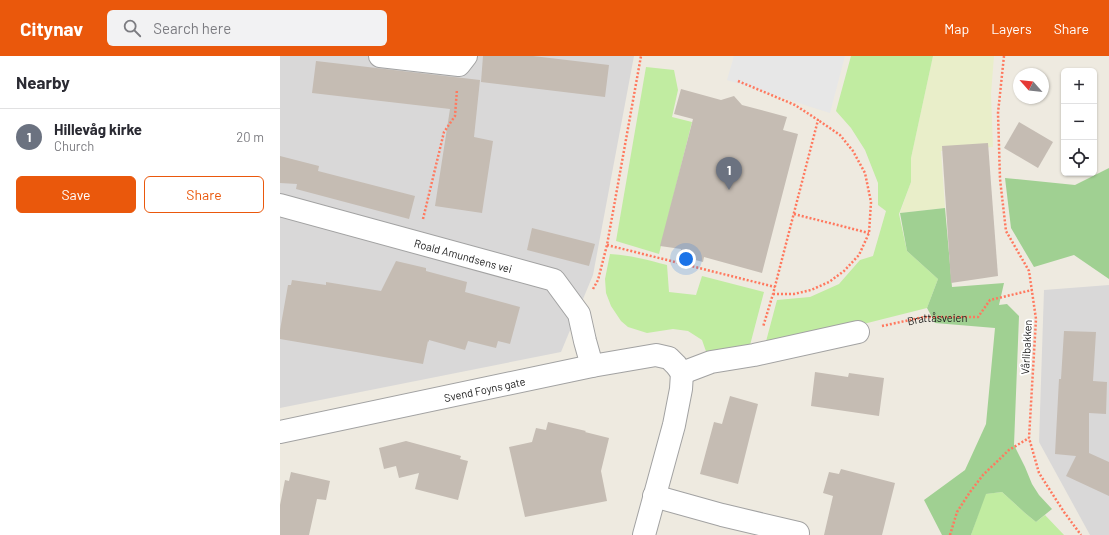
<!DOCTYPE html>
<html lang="en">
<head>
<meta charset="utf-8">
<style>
	:root { --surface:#fff; --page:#f2f2f3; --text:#2b2b33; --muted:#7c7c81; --line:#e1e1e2; --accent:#ea580c }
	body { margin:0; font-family:Barlow,sans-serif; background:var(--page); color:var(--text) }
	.controls { position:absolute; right:12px; top:12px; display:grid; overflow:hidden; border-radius:6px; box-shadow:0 1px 3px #0004 }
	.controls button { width:36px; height:36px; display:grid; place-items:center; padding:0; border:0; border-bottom:1px solid var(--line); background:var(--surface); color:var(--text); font:20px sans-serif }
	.compass { position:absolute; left:733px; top:12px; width:36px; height:36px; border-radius:50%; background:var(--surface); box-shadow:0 1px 3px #0004; rotate:297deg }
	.you { position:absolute; left:406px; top:203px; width:14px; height:14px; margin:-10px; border:3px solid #fff; border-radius:50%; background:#1a73e8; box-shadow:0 0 0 6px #1a73e833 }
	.badge { display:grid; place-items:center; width:26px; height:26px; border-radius:50%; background:var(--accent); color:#fff; font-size:13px; font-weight:700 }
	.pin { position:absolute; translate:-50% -33px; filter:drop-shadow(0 1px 2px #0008) }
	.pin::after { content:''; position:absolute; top:21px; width:14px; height:12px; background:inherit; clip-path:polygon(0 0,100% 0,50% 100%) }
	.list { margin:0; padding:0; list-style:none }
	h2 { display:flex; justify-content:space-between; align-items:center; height:52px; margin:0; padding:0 16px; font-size:17px }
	h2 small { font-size:13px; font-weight:400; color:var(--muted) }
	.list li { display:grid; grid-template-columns:26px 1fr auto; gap:12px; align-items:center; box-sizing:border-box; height:56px; padding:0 16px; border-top:1px solid var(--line) }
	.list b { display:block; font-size:15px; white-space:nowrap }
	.list p { margin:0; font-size:13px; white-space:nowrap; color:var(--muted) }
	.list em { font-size:13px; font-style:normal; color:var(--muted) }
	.actions { display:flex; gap:8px; padding:12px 16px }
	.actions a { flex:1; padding:9px 0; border:1px solid var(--accent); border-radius:6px; text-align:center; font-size:14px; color:var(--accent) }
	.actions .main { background:var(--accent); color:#fff }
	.icon { flex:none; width:22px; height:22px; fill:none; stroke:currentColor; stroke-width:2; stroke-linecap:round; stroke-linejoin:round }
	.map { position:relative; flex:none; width:829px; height:479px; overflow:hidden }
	header { display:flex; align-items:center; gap:24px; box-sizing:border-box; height:56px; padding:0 20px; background:var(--accent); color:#fff }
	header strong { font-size:19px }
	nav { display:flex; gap:22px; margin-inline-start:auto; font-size:14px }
	.search { width:280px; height:36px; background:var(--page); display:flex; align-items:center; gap:10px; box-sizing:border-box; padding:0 14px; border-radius:6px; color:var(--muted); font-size:15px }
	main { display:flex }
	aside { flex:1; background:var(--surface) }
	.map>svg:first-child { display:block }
	.residential { fill:#d9d8d8 }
	.farmland { fill:#e9eec9 }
	.grass { fill:#c1eca1 }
	.forest { fill:#a0d092 }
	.parking { fill:#e7e7e7 }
	.building { fill:#c5bcb3 }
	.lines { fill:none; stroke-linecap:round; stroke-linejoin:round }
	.minor-casing { stroke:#a2a2a2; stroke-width:24 }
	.path { stroke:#ff795f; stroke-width:2.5; stroke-dasharray:2 2; stroke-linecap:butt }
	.minor { stroke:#fff; stroke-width:22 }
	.labels { text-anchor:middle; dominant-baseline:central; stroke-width:3.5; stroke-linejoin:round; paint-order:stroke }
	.street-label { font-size:11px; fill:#1b1b1b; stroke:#fff }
</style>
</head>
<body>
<header>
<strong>Citynav</strong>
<div class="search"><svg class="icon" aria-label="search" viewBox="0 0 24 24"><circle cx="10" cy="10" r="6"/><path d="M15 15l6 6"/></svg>Search here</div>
<nav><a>Map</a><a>Layers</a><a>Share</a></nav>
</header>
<main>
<aside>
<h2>Nearby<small></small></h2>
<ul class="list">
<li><span class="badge" style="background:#6b7280">1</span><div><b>Hillevåg kirke</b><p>Church</p></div><em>20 m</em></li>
</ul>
<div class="actions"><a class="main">Save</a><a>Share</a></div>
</aside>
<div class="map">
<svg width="829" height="479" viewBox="0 0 829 479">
	<rect width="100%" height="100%" fill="#eeeae0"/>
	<g class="residential">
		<path d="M0,0H354L313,219L281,296L0,352Z"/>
		<path d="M829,229V479H810L759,386L764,234Z"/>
	</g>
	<path class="farmland" d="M653,0H714L711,38L713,91L661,95L665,152L620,157L631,126V102Z"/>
	<g class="grass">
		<path d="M571,0H653L631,102V126L619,158L627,195L658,223L647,252L484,293L497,244L530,241L559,228L580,204L593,200L606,155L598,149V127L585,94L571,72L556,55Z"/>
		<path d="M366,11L394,14L398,34L392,61L412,66L379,198L336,185Z"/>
		<path d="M330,198C349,199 368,204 387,209L389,236L416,239L422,220L484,236L469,293L428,301L422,284L408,275L393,273L367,277L348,271L341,265L331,250L326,237L325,223Z"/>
		<path d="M722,436L745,457L756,466L765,459L784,479H691L705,438Z"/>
	</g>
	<g class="forest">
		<path d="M829,112V223L794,199L754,211L731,172L725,122L795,129Z"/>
		<path d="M665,152L672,231L724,227L719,249L727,248L739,260L734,389L745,411L752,428L759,439L772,453L756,466L745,457L722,436L706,438L691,479H662L644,444L685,414L706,368L715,272L655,267L647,252L658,223L627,195L620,157Z"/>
	</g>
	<path class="parking" d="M454,0H565L550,57L447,24Z"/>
	<g class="building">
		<path d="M203,0H253L329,9L325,41L201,26Z"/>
		<path d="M36,5L200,24L194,81L213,85L202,157L155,150L170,53L32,37Z"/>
		<path d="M401,33L441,44L454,40L462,49L507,61L503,74L518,78L482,217L424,201L423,206L400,200L401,193L380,190L413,63L394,58Z"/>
		<path d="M739,66L773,86L758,112L724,92Z"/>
		<path d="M708,87L718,220L671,227L662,90Z"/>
		<path d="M0,100L39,110L38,115L135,140L129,163L16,133L17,128L0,127Z"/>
		<path d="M252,172L315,188L309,210L247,194Z"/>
		<path d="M116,205L146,212V215L187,226L185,236L240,251L230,288L218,285L216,292L188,285L185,294L149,284V286L148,285L143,308L76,296L0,283V274L8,229H11L12,224L46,229V226L101,235Z"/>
		<path d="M784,275L816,276L813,325L827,326L826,358L809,357V397L829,406V440L786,420L796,400L775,398L779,323H781Z"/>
		<path d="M535,316L568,321L569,317L604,322L599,360L531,350Z"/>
		<path d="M450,340L478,348L458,428L420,418L434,366L442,368Z"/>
		<path d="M268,366L306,375L305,376L329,382L321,415L327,445L245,461L229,391L252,386L256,372L266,374Z"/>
		<path d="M126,385L181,400L180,403L188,405L178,444L135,433L139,417L119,422L116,410L104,413L99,392Z"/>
		<path d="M561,413L615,427L602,479H544L553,440L543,437L549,416L559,418Z"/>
		<path d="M11,416L50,425L46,444L37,443L29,479H0V449L5,424L9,425Z"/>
	</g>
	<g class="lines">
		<defs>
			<g id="minor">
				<path d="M100,0L179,9L186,0"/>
				<path id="s2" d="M0,149L274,224L299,258L305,285L312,310"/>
				<path d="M402,317L431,306L474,299L578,276"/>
				<path id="s3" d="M0,376L312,310L376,299L389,302L396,309L402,317"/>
				<path d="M374,440L442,459L518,477L517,479"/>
				<path d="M364,479L394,369L401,333L402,317"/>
			</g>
		</defs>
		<use href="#minor" class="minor-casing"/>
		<g class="path">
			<path d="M724,0L718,57L720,123L726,175L749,215L756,263L749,382L759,417L784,456L801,479"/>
			<path d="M458,25L515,49L538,64L493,238L483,271"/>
			<path d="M514,158L589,177"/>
			<path d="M143,163L164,76L175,60L177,33"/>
			<path d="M327,189L495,231"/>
			<path d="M313,233L318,224L327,189L361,0"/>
			<path d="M493,238H514L531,234L549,226L564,215L579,199L589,177L591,146L585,117L573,95L560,79L538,64"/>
			<path id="s1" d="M602,270L644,261H698L710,244L752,234"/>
			<path d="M670,479L677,456L690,436L703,419L729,394L749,382"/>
		</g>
		<use href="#minor" class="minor"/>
	</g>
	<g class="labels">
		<g class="street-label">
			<text stroke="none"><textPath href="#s2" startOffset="190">Roald Amundsens vei</textPath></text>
			<text stroke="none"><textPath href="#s1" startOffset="56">Brattåsveien</textPath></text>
			<text transform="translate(746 291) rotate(-87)">Vårlibakken</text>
			<text stroke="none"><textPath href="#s3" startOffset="209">Svend Foyns gate</textPath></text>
		</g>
	</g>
</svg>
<div class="controls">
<button>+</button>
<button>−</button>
<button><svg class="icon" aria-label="locate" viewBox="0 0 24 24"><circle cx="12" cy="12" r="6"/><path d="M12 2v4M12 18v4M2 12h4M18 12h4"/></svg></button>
</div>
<svg class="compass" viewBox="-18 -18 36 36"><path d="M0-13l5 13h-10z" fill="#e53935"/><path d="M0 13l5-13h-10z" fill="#7c7c81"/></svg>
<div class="you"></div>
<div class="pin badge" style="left:449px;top:134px;background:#6b7280">1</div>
</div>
</main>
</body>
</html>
